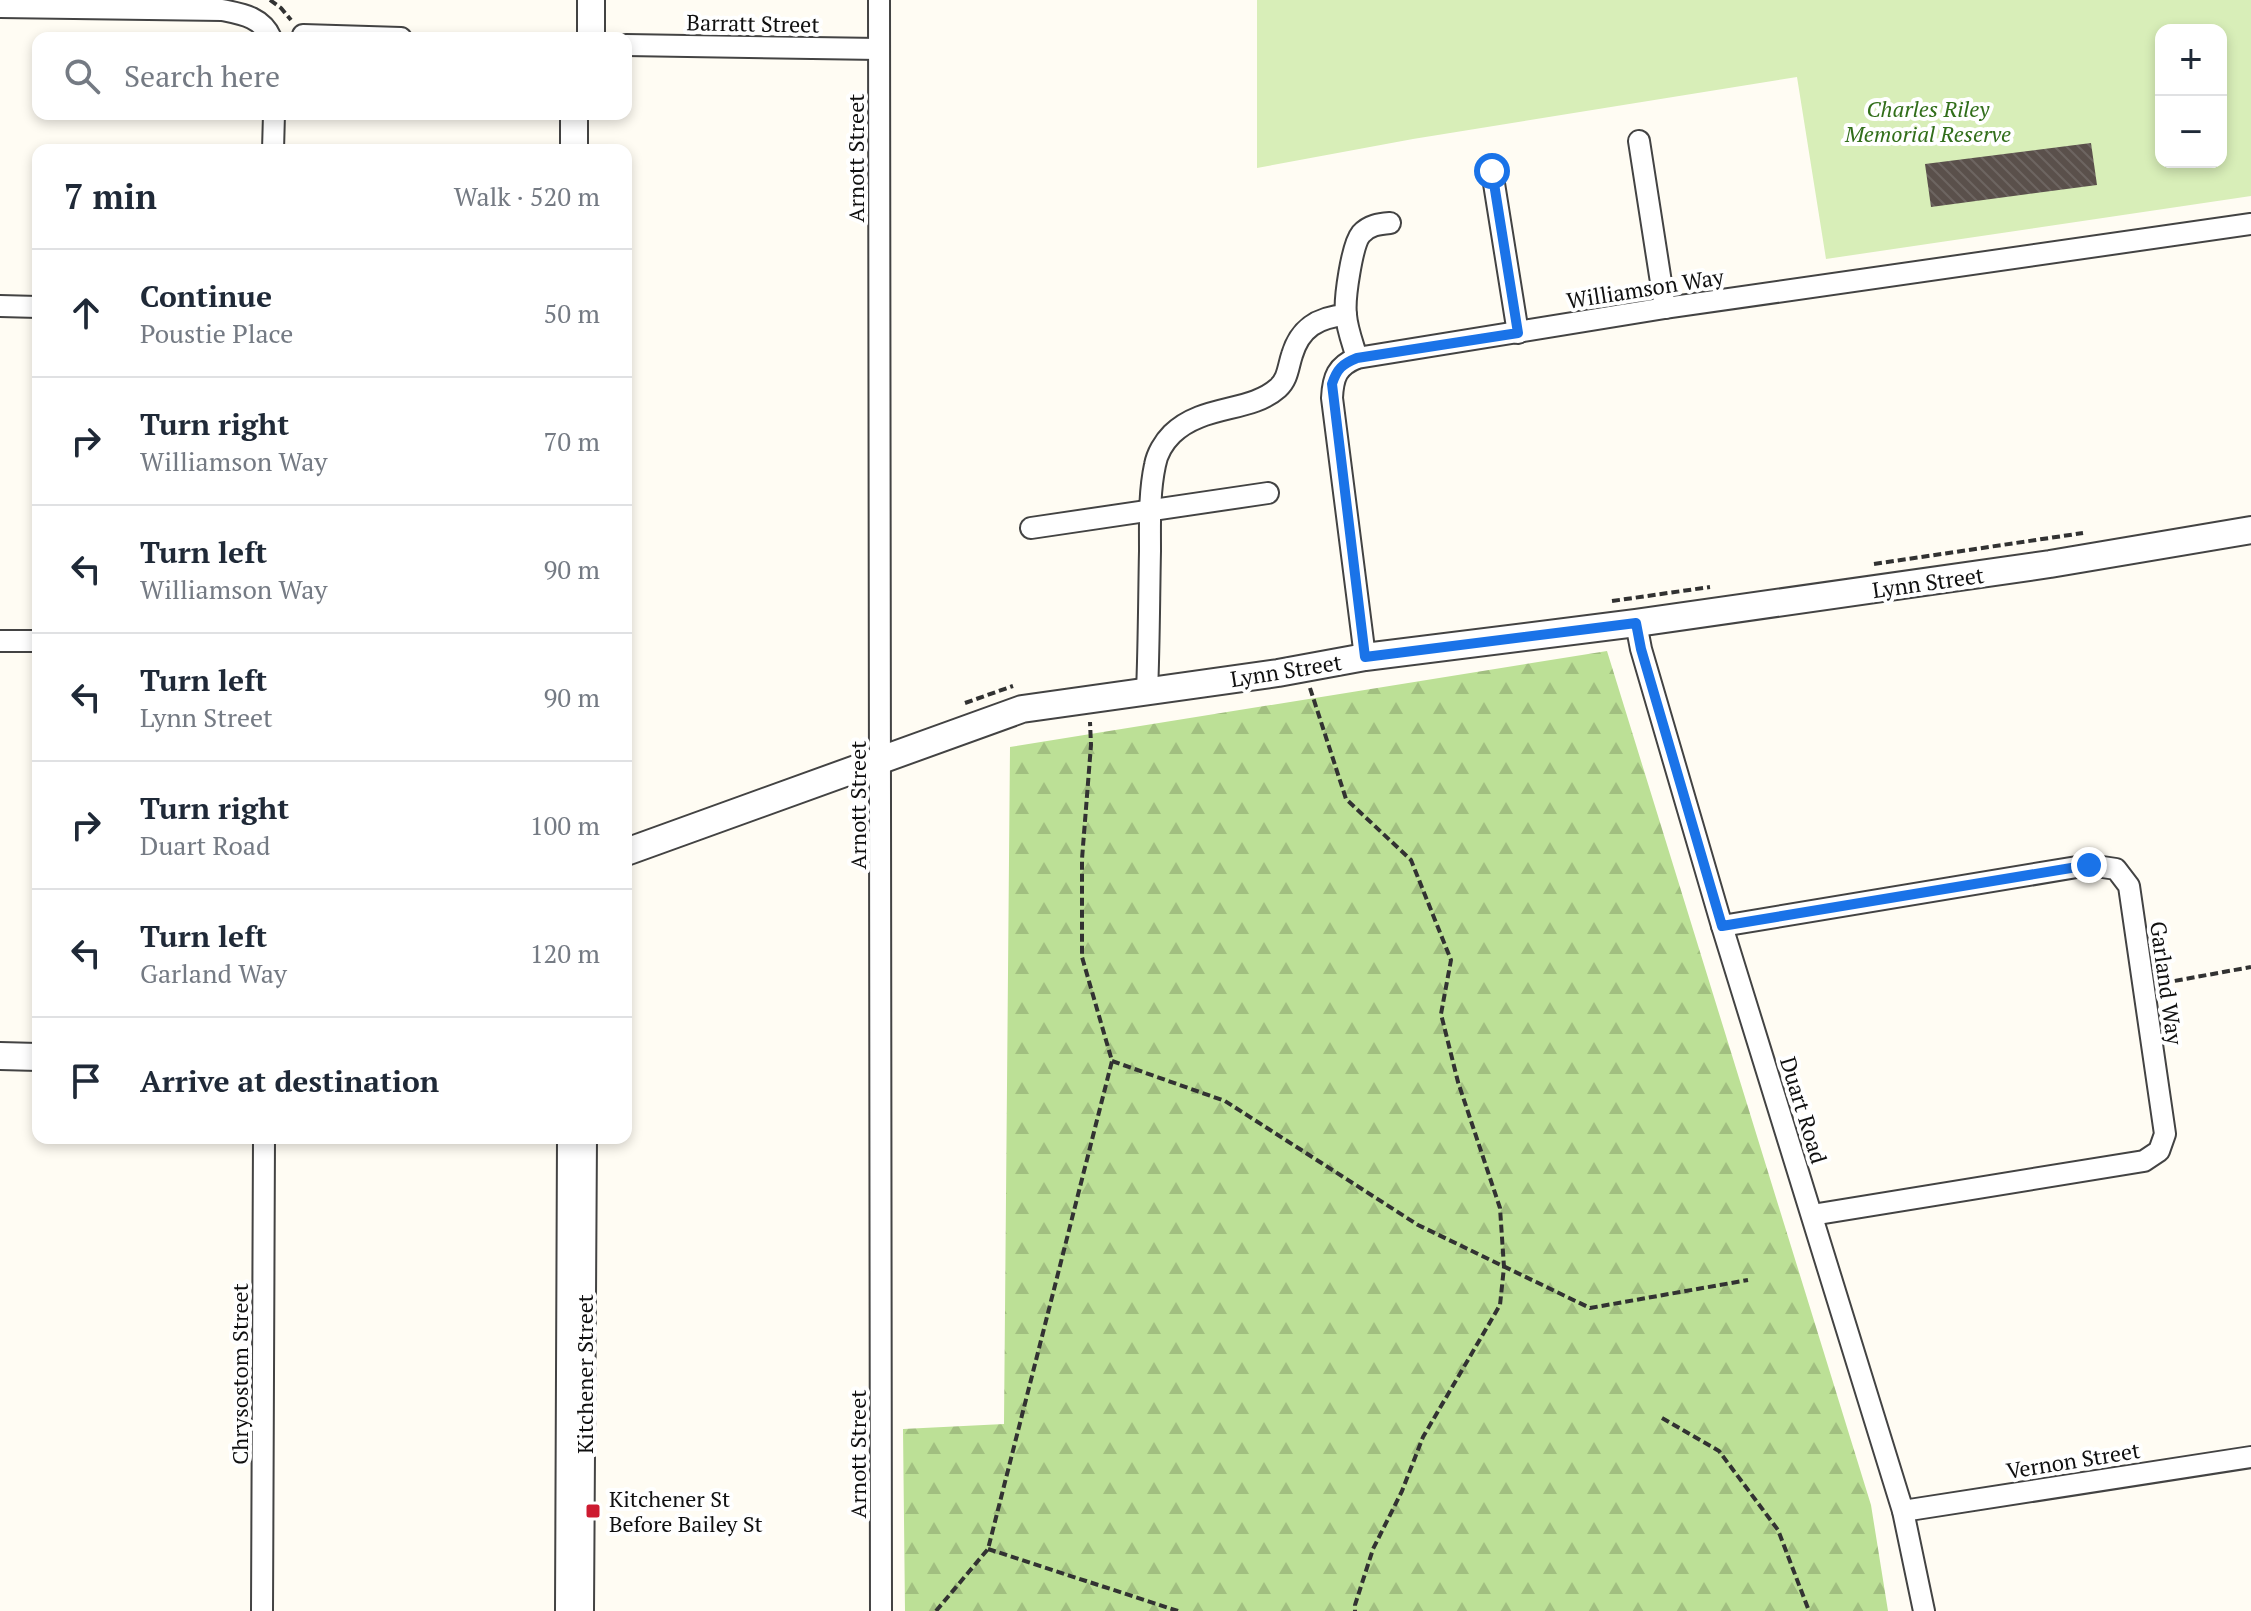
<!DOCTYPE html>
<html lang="en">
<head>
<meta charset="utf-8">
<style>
	:root { --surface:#fff; --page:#f2f2f3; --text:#1f2937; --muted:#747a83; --line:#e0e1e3 }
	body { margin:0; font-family:"PT Serif",serif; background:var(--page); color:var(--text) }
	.controls { position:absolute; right:24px; top:24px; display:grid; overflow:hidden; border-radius:16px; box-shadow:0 4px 12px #0003 }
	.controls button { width:72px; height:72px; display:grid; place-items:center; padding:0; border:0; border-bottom:2px solid var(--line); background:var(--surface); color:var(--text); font:40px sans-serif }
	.stop { position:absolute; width:24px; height:24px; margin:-18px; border:6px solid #1a73e8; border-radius:50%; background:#fff }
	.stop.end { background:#1a73e8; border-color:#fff; box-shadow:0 2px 8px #0008 }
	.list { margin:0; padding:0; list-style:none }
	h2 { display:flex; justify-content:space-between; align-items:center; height:104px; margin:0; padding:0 32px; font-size:34px }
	h2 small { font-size:26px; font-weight:400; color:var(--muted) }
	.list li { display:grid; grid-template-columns:52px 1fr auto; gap:24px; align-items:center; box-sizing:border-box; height:128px; padding:0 32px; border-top:2px solid var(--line) }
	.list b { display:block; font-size:30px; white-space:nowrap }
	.list p { margin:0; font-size:26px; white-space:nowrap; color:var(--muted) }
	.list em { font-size:26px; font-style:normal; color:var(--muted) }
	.icon { flex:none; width:44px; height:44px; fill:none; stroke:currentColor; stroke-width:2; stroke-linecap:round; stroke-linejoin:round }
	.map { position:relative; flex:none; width:2251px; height:1611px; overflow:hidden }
	.search { position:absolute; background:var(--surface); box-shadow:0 4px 12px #0003; left:32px; top:32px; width:600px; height:88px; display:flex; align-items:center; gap:20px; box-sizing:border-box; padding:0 28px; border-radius:16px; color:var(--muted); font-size:30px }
	.panel { position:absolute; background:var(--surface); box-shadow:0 4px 12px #0003; left:32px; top:144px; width:600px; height:1000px; border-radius:16px }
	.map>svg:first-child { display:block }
	.forest { fill:url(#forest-firs) }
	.park { fill:#d8eeb8; fill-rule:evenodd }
	.building { fill:url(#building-back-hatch) }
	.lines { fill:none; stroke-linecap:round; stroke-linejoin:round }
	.minor-casing { stroke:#434343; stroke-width:24 }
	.tertiary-casing { stroke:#434343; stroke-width:30 }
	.path { stroke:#323232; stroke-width:4; stroke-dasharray:8 4; stroke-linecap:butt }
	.minor { stroke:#fff; stroke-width:20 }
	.tertiary { stroke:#fff; stroke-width:26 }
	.route { stroke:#1a73e8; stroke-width:10 }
	.poi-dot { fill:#cd1b30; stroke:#fff; stroke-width:3 }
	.labels { text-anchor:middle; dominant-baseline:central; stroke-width:8; stroke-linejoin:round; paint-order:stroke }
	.street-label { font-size:22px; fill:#101010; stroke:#fff }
	.park-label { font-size:22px; font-style:italic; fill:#316e1a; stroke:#fff }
	.poi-label { font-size:22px; fill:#101010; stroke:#fff; text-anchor:start }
</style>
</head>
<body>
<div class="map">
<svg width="2251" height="1611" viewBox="0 0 2251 1611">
	<defs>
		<pattern id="forest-firs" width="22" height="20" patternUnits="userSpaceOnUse" patternTransform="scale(2)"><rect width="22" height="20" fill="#bce096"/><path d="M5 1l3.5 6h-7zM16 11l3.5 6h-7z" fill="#a1bf80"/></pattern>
		<pattern id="building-back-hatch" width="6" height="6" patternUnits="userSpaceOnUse" patternTransform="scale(2)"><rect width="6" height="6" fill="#5a504b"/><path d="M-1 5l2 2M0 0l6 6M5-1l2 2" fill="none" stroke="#6d6561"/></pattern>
	</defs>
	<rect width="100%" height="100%" fill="#fffcf3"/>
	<path class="forest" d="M1607,651L1871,1505L1888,1611H905L903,1429L1004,1424L1010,747Z"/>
	<path class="park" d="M1257,0H2251V196L1826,259L1797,77L1413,139L1257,168ZM2161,30H2221V162H2161Z"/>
	<path class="building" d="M2091,143L2097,185L1931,207L1925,164Z"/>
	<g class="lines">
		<defs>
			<g id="minor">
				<path d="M879,0L881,1611"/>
				<path d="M0,7L222,10C242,14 262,17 271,38"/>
				<path d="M303,35L401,38"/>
				<path d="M626,45L879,49"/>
				<path d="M1639,141L1665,308"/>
				<path d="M273,150L274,114"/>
				<path d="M1492,171L1518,333"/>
				<path d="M0,306L38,307"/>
				<path d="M1357,358C1353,344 1347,329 1346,315C1344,299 1352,245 1361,234C1369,225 1379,224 1390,223"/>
				<path d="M1031,528L1268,493"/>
				<path d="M1636,623L1641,649L1722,926L1903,1511L1924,1611"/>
				<path d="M0,641H38"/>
				<path d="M1365,657L1332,398C1333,377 1337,366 1357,358L1665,308L2251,224"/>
				<path d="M1147,692C1149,645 1149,598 1150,551C1150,523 1149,493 1155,465C1157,454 1164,442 1172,434C1203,404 1250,413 1278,388C1288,379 1288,367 1292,355C1300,328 1318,317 1346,315"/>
				<path d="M1722,926L2089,865L2116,869L2129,886L2165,1134L2159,1151L2144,1161L1812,1215"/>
				<path d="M1903,1511L2251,1457"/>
				<path d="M262,1611L264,1138"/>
				<path d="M566,1611L568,1138"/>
				<path d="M583,1611L586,1138"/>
			</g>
			<g id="tertiary">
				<path d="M591,38V0"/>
				<path d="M574,150V114"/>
				<path d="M626,852L1022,709L1278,673L1365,657L1636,623L2050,564L2251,530"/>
				<path d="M0,1056L38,1057"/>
			</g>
		</defs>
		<use href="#minor" class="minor-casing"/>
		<use href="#tertiary" class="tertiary-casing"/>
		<g class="path">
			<path d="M270,0L281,8L291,20"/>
			<path d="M1874,564L2083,533"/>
			<path d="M1612,601L1710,587"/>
			<path d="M1310,688L1346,799L1411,860L1451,960L1441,1014L1458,1082L1500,1208L1504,1267L1500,1305L1423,1437L1402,1491L1373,1549L1355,1605V1611"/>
			<path d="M965,703L1013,686"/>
			<path d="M2163,983L2251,967"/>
			<path d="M1112,1061L1225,1101L1418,1225L1590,1308L1748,1280"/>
			<path d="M1662,1418L1719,1451L1778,1530L1809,1611"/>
			<path d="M988,1549L1178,1611"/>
			<path d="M936,1611L988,1549L1112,1061L1082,957V859L1091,745L1090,722"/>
		</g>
		<use href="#minor" class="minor"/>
		<use href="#tertiary" class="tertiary"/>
	</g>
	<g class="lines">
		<path class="route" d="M1492,171L1518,333L1357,358C1342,364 1337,369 1332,384L1365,657L1636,623L1641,649L1722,926L2089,865"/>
	</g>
	<rect class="poi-dot" x="585" y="1503" width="16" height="16" rx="4"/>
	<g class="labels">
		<g class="street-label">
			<text transform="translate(753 23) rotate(1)">Barratt Street</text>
			<text transform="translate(855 158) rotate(-90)">Arnott Street</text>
			<text transform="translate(1645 288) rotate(-9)">Williamson Way</text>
			<text transform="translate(1928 582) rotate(-8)">Lynn Street</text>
			<text transform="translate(1286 670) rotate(-9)">Lynn Street</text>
			<text transform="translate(857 805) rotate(-90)">Arnott Street</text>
			<text transform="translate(2167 983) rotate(82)">Garland Way</text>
			<text transform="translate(1804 1110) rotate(73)">Duart Road</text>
			<text transform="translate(239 1374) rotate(-90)">Chrysostom Street</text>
			<text transform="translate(584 1374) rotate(-90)">Kitchener Street</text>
			<text transform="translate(857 1454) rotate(-90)">Arnott Street</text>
			<text transform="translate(2073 1460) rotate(-9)">Vernon Street</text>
		</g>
		<g class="park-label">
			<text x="1928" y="108">Charles Riley<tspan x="1928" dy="25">Memorial Reserve</tspan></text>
		</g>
		<g class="poi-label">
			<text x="609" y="1498">Kitchener St<tspan x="609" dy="25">Before Bailey St</tspan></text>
		</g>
	</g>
</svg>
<div class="controls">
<button>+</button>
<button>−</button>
</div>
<div class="stop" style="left:1492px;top:171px"></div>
<div class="stop end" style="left:2089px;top:865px"></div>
<div class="search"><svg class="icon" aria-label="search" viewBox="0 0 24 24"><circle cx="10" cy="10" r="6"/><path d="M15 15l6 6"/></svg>Search here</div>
<section class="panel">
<h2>7 min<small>Walk · 520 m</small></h2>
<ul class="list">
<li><svg class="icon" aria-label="ahead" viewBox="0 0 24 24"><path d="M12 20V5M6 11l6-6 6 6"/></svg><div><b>Continue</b><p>Poustie Place</p></div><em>50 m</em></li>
<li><svg class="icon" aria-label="right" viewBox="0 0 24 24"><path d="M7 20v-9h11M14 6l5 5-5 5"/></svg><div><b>Turn right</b><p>Williamson Way</p></div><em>70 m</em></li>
<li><svg class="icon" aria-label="left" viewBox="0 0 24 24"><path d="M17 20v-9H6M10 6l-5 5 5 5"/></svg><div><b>Turn left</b><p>Williamson Way</p></div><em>90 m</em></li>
<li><svg class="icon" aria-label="left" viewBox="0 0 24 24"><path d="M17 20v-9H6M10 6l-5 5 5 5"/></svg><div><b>Turn left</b><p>Lynn Street</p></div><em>90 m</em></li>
<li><svg class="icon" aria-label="right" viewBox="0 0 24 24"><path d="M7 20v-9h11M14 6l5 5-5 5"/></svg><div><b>Turn right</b><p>Duart Road</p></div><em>100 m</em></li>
<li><svg class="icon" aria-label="left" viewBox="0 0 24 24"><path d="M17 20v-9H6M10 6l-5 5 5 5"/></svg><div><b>Turn left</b><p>Garland Way</p></div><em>120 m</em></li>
<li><svg class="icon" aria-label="arrive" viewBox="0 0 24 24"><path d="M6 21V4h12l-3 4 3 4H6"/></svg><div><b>Arrive at destination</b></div></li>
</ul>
</section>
</div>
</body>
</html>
